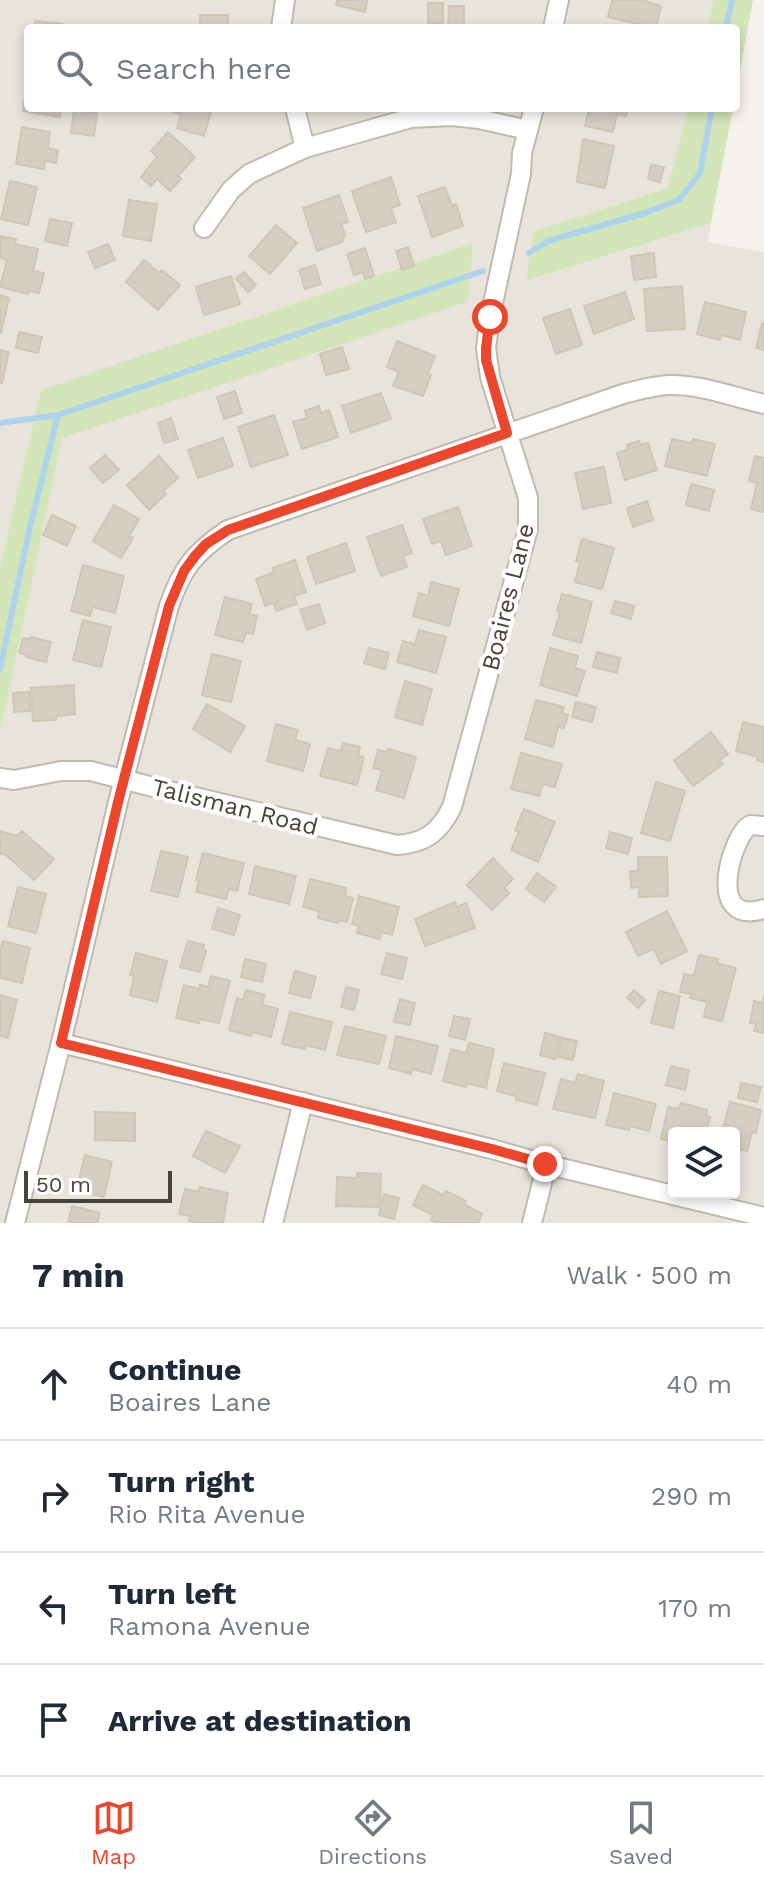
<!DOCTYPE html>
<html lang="en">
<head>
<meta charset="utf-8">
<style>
	:root { --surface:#fff; --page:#f6f6f7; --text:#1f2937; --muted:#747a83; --line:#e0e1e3; --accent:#ec462d }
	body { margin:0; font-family:"Work Sans",sans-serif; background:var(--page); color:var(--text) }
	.controls { position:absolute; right:24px; bottom:24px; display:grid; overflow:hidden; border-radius:8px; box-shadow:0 4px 12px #0003 }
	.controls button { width:72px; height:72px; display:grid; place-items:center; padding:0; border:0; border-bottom:2px solid var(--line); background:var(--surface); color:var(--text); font:40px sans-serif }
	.scale { position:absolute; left:24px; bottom:20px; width:148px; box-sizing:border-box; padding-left:8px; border:4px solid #4a433a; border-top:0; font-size:22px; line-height:28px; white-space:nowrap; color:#4a433a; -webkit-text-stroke:6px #fff; paint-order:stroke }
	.stop { position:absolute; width:24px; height:24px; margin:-18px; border:6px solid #ec462d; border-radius:50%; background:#fff }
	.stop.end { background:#ec462d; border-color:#fff; box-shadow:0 2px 8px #0008 }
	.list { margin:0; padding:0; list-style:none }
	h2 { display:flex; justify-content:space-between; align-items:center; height:104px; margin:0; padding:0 32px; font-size:34px }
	h2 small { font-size:26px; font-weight:400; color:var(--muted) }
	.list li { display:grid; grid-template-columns:52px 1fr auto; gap:24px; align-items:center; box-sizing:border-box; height:112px; padding:0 32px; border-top:2px solid var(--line) }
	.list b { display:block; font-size:30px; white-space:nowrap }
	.list p { margin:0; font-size:26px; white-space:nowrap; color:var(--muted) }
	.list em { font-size:26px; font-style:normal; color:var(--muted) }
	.icon { flex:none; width:44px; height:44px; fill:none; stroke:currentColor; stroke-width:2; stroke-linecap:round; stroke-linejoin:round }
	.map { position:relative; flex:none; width:764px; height:1223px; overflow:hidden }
	.search { position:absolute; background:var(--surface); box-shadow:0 4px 12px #0003; left:24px; right:24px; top:24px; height:88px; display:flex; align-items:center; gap:20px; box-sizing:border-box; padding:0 28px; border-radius:8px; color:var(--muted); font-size:30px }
	.sheet { height:552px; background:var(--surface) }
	nav { display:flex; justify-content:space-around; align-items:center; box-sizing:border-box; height:112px; border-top:2px solid var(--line); background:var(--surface); font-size:22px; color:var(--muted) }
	nav a { display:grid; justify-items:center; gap:4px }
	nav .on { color:var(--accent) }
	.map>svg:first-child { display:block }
	.residential { fill:#e9e4db; fill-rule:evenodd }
	.green { fill:#d3e6b9 }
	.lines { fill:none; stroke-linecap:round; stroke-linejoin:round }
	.stream { stroke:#aed4ed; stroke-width:6 }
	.building { fill:#d6cec3; stroke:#d1c6b6; stroke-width:2 }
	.street-casing { stroke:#c0baaf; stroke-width:22 }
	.street { stroke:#fff; stroke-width:18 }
	.route { stroke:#ec462d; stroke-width:10 }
	.labels { text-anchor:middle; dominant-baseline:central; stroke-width:8; stroke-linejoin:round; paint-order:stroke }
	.street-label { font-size:24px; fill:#4a433a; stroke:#fff }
</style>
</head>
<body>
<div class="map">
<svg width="764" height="1223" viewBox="0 0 764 1223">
	<rect width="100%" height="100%" fill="#f5f2ed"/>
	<path class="residential" d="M0,0H714L707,28H28V108H688L668,188L534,231L527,281L711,223L708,242L764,252V1223H0V733L61,438L468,302L41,390L0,567ZM674,1133H734V1193H674Z"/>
	<g class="green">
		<path d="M714,0H753L736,92V28H707Z"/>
		<path d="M688,108H733L711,223L526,281L534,231L668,188Z"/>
		<path d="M473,243L468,302L62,438L0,733V567L41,390Z"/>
	</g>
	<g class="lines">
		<g class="stream">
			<path d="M726,28L732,0"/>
			<path d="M529,253L548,241L645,213L679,200L700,173L712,108"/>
			<path d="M0,423L58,415"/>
			<path d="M0,669L30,527L58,415L483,271"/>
		</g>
	</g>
	<g class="building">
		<path d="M337,0H367L365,12L336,5Z"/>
		<path d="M612,0H642L661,6L656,28L608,17Z"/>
		<rect x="428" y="3" width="15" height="20"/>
		<path d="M449,6H464V27H448Z"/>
		<rect x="200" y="15" width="28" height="13"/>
		<path d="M35,21L63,24V28H34Z"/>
		<path d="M28,76V108H61L60,117L23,111Z"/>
		<path d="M170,108H212L204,136L177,128L181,114L169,111Z"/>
		<path d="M589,108H628L626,116L617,114L613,132L585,126Z"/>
		<path d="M74,110L97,113L94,136L71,133Z"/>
		<path d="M22,127L50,132L48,148L58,150L56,163L45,161L44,169L16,164Z"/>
		<path d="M168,132L195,157L178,176L181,179L170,191L157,179L151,186L141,177L157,157L151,151Z"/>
		<path d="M583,139L614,146L605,188L577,182Z"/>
		<path d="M651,165L664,167L660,182L648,179Z"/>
		<path d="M391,177L400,205L391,208L396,222L366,232L352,191Z"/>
		<path d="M10,181L37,187L28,225L1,219Z"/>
		<path d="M445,187L452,206L456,204L463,226L432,237L418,196Z"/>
		<path d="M339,195L348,222L341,224L345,234L342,242L317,251L303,208Z"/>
		<path d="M129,200L157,204L151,241L123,236Z"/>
		<path d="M50,219L72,223L67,246L45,241Z"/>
		<path d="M276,225L297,243L270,274L249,256Z"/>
		<path d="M0,236L16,239L15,244L38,249L33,271L44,273L39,293L28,291V294L0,287L7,260L0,258Z"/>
		<path d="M108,244L115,260L95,268L88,252Z"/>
		<path d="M408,247L414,266L402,270L396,251Z"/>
		<path d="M365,248L374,276L365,279L363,272L354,275L347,254Z"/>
		<path d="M654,253L656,277L634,280L631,256Z"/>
		<path d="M144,260L159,273L162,270L180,285L158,310L126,282Z"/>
		<path d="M315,265L321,284L305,289L299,270Z"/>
		<path d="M244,272L256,285L248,292L236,279Z"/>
		<path d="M231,276L240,304L204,315L196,287Z"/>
		<path d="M682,286L685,329L647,331L644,289Z"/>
		<path d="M625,292L634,319L594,334L584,306Z"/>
		<path d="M0,295L9,298L1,333L0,332Z"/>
		<path d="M705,302L746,312L740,340L721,335L720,340L697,334Z"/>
		<path d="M570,309L582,345L556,354L543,318Z"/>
		<path d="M762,323L764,324V350L756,348Z"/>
		<path d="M19,332L42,337L38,353L16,348Z"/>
		<path d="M397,341L435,356L428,374L431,375L423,396L393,386L399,372L387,367Z"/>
		<path d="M342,347L349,369L326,375L320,354Z"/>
		<path d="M0,350L9,352L2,383L0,382Z"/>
		<path d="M235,391L242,413L224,419L217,397Z"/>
		<path d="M381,393L391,419L351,433L342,406Z"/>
		<path d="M319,406L321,413L329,410L338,437L302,449L293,422L307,418L305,411Z"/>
		<path d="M274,415L288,455L251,467L238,427Z"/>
		<path d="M171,418L178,439L164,443L158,423Z"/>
		<path d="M223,438L233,466L198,478L188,450Z"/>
		<path d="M672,439L691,443L693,439L715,444L707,476L665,466Z"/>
		<path d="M639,441L641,445L648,443L657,470L625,480L617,453L628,449L627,445Z"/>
		<path d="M105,455L119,470L103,483L90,468Z"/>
		<path d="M159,456L178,478L163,491L166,494L149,510L127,485Z"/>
		<path d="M755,456L764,458V512L751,509L757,483L749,481Z"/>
		<path d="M604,467L611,503L583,509L575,473Z"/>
		<path d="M691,484L714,490L709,511L686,505Z"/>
		<path d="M647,501L653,520L633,527L627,508Z"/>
		<path d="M114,505L139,519L129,536L133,538L121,558L93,541Z"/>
		<path d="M458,507L472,546L446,555L441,541L432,544L423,519Z"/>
		<path d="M52,515L76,526L67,546L43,535Z"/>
		<path d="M402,525L412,553L403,556L407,567L381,576L367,537Z"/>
		<path d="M582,539L614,548L602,589L575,582L580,563L576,561Z"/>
		<path d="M346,543L355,571L316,584L307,557Z"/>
		<path d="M295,560L306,592L294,596L297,604L276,611L274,603L265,606L256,579L274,572L273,568Z"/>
		<path d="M83,565L124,576L115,613L93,607L90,616L71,611Z"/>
		<path d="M431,582L459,589L449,626L413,616L419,593L428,596Z"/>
		<path d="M562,594L592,602L581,643L553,635L560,613L557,611Z"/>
		<path d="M225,597L252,604L249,614L257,616L253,634L246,633L243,642L215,635Z"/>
		<path d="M615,601L634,606L631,619L611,613Z"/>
		<path d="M319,604L325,623L307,630L300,610Z"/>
		<path d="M83,620L111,627L101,667L73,660Z"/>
		<path d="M419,630L446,637L436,673L397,662L403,641L415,644Z"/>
		<path d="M31,637L51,642L46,662L26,657L27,655L19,653L23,638L31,639Z"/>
		<path d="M369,648L389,653L385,669L364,663Z"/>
		<path d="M550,648L578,656L575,668L585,671L577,696L540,685Z"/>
		<path d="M597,652L620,658L617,673L593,667Z"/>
		<path d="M212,654L241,661L231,702L202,695Z"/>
		<path d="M405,681L432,689L422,725L395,717Z"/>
		<path d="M74,685L75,714L56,716V720L33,721L31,688Z"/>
		<path d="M29,692L30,711L14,712L13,693Z"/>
		<path d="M536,700L564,707L562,713L568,715L564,728L558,727L553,747L525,739Z"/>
		<path d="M576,702L596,707L592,722L572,717Z"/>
		<path d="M207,704L245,726L230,752L193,729Z"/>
		<path d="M743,722L764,727V762L757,760L758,757L736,751Z"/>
		<path d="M276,724L298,730L295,740L310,744L303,771L267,761Z"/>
		<path d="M711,732L728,754L720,760L723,764L693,786L674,761Z"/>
		<path d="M343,743L360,747L358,756L364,757L357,785L320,776L328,748L341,751Z"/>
		<path d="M388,749L416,757L404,798L376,790L382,770L373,768L374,765L378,750L387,752Z"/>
		<path d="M521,753L562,764L555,787L543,784L539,796L511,789Z"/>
		<path d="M656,782L685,791L670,841L641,833Z"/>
		<path d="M524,809L555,822L538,862L511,850L519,832L515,830Z"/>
		<path d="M0,831L17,836L22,831L54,859L34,880L6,855L1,853L0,855Z"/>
		<path d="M610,832L632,838L628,854L606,848Z"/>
		<path d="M161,851L188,857L178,897L151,891Z"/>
		<path d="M203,853L244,863L237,891L229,889L226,899L196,892L199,881L196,880Z"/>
		<path d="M638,857H667L668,896L639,897V887L631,888L630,871H638Z"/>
		<path d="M493,858L513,879L504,888L509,893L492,910L467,885Z"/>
		<path d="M255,866L296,876L289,904L249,894Z"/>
		<path d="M537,873L556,887L544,902L526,889Z"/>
		<path d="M310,879L346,888L345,896L353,898L347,922L338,920V923L318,918L319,911L303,907Z"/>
		<path d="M18,887L46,894L36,933L8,926Z"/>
		<path d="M359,896L399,907L392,935L381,932L380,939L357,933L359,926L352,924Z"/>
		<path d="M455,902L457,907L466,903L475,928L425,946L415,919Z"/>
		<path d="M218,908L240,915L234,935L212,929Z"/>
		<path d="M667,911L687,951L661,964L654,949L638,956L626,932Z"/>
		<path d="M3,941L30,948L22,983L0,978V951Z"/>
		<path d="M188,941L204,945L203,950L206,951L200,972L180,967Z"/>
		<path d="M136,953L167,961L157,1002L130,995L134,976L130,975Z"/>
		<path d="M387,953L407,958L402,979L381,974Z"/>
		<path d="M699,955L718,959L717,963L736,968L722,1021L704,1017L707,1002L690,998L691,994L680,992L684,974L694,976Z"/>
		<path d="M245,959L266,964L262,982L241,977Z"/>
		<path d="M295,971L316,977L310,998L289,993Z"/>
		<path d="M211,976L230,981L219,1023L200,1019L199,1023L176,1018L184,985L199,989L200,985L208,987Z"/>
		<path d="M346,987L359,990L354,1010L341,1007Z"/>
		<path d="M246,990L265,995L262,1005L278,1009L271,1037L252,1032L251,1036L229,1030L237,998L243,1000Z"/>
		<path d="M634,990L645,1000L638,1008L627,998Z"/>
		<path d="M659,991L680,996L673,1028L651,1023Z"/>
		<path d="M0,995L17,1000L8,1038L0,1036Z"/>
		<path d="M764,996V1033L754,1031L756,1024L750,1023L754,1001L763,1003Z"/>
		<path d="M400,999L415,1003L410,1025L394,1022Z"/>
		<path d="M290,1012L332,1022L325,1050L306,1045L305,1049L282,1044Z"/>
		<path d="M454,1016L470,1019L465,1040L449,1036Z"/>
		<path d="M345,1026L386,1036L379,1064L337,1055Z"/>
		<path d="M545,1033L560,1037L555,1059L540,1055Z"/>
		<path d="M396,1036L438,1046L431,1074L412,1069L411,1074L389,1068Z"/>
		<path d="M562,1038L577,1041L573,1060L558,1057Z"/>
		<path d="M469,1043L494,1049L486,1088L467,1083L466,1087L443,1081L451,1049L466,1053Z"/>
		<path d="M504,1063L545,1073L537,1105L516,1100V1096L497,1091Z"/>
		<path d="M671,1066L689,1070L685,1090L666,1085Z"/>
		<path d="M578,1074L604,1081L595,1118L553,1109L561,1079L575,1083Z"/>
		<path d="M741,1083L761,1087L757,1102L738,1098Z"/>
		<path d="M614,1093L656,1104L649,1131L630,1126L629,1130L606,1125Z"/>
		<path d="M730,1102L761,1110L756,1133L752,1132L747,1151L734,1148V1133H722Z"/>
		<path d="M681,1103L707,1110L706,1116L710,1117L706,1133H674V1142L661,1139L668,1107L679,1109Z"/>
		<path d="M95,1112L135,1113V1141L95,1140Z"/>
		<path d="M206,1131L240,1146L225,1173L193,1156Z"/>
		<path d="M85,1155L112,1162L104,1197L76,1191Z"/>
		<path d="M357,1173L381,1174L380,1207L336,1206L337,1177L357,1178Z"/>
		<path d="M423,1185L443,1195L446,1191L466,1201L465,1205L482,1214L478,1223H436L431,1220L433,1215L413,1205Z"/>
		<path d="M200,1187L228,1193L223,1223H196L189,1221L190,1216L179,1214L185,1189L199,1192Z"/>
		<path d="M384,1194L399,1198L394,1219L379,1215Z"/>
		<path d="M72,1206L100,1213L97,1223H68Z"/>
	</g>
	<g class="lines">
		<defs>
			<g id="street">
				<path d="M281,28L285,0"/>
				<path d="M553,28L559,0"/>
				<path d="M295,108L305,148"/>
				<path d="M204,228L231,190L249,174L305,148L411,118L452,116L479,119L528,130"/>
				<path d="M0,778L14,780L61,771H91L157,788L397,845C425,843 439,833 452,807L528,529V498L490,377L486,348L490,317L521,174L522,153L534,108"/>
				<path d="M764,826C763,826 752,825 751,825C734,830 702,928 764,909"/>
				<path d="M61,1043L492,1149L545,1164L764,1217"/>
				<path d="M15,1223L61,1043L119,798L169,606C182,568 195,552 228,530L623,394C638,390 653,386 668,385C700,384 733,397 764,404"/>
				<path d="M273,1223L303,1102"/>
				<path d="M532,1223L542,1183L545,1164"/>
			</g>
		</defs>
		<use href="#street" class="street-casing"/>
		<use href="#street" class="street"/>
	</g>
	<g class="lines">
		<path class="route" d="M490,317L486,348V360L507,433L228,530L206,544L195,556L184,571L169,606L119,798L61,1043L492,1149L545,1164"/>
	</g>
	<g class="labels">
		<g class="street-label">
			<text transform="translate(508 597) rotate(-76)">Boaires Lane</text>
			<text transform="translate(235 807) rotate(14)">Talisman Road</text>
		</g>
	</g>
</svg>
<div class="controls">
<button><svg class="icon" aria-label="layers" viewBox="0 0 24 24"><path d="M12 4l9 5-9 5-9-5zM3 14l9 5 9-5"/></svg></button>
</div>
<div class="scale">50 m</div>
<div class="stop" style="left:490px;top:317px"></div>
<div class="stop end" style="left:545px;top:1164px"></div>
<div class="search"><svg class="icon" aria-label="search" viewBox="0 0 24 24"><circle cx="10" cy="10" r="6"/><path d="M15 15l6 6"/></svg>Search here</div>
</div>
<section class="sheet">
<h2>7 min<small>Walk · 500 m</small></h2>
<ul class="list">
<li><svg class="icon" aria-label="ahead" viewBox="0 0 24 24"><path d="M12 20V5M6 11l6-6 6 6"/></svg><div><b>Continue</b><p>Boaires Lane</p></div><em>40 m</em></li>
<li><svg class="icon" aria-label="right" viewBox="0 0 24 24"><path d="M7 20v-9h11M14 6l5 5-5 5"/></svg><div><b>Turn right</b><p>Rio Rita Avenue</p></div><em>290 m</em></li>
<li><svg class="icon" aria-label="left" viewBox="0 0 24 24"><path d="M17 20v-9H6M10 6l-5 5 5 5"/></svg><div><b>Turn left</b><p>Ramona Avenue</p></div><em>170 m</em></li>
<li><svg class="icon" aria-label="arrive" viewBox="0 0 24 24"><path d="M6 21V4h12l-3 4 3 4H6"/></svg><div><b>Arrive at destination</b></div></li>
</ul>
</section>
<nav>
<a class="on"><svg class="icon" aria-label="map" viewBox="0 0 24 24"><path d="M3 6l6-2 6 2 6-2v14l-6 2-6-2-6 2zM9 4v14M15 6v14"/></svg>Map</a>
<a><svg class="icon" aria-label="directions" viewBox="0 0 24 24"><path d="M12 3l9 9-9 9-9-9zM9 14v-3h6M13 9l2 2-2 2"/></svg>Directions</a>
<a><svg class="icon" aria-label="saved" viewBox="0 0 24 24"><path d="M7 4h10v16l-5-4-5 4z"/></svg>Saved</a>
</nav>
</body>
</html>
